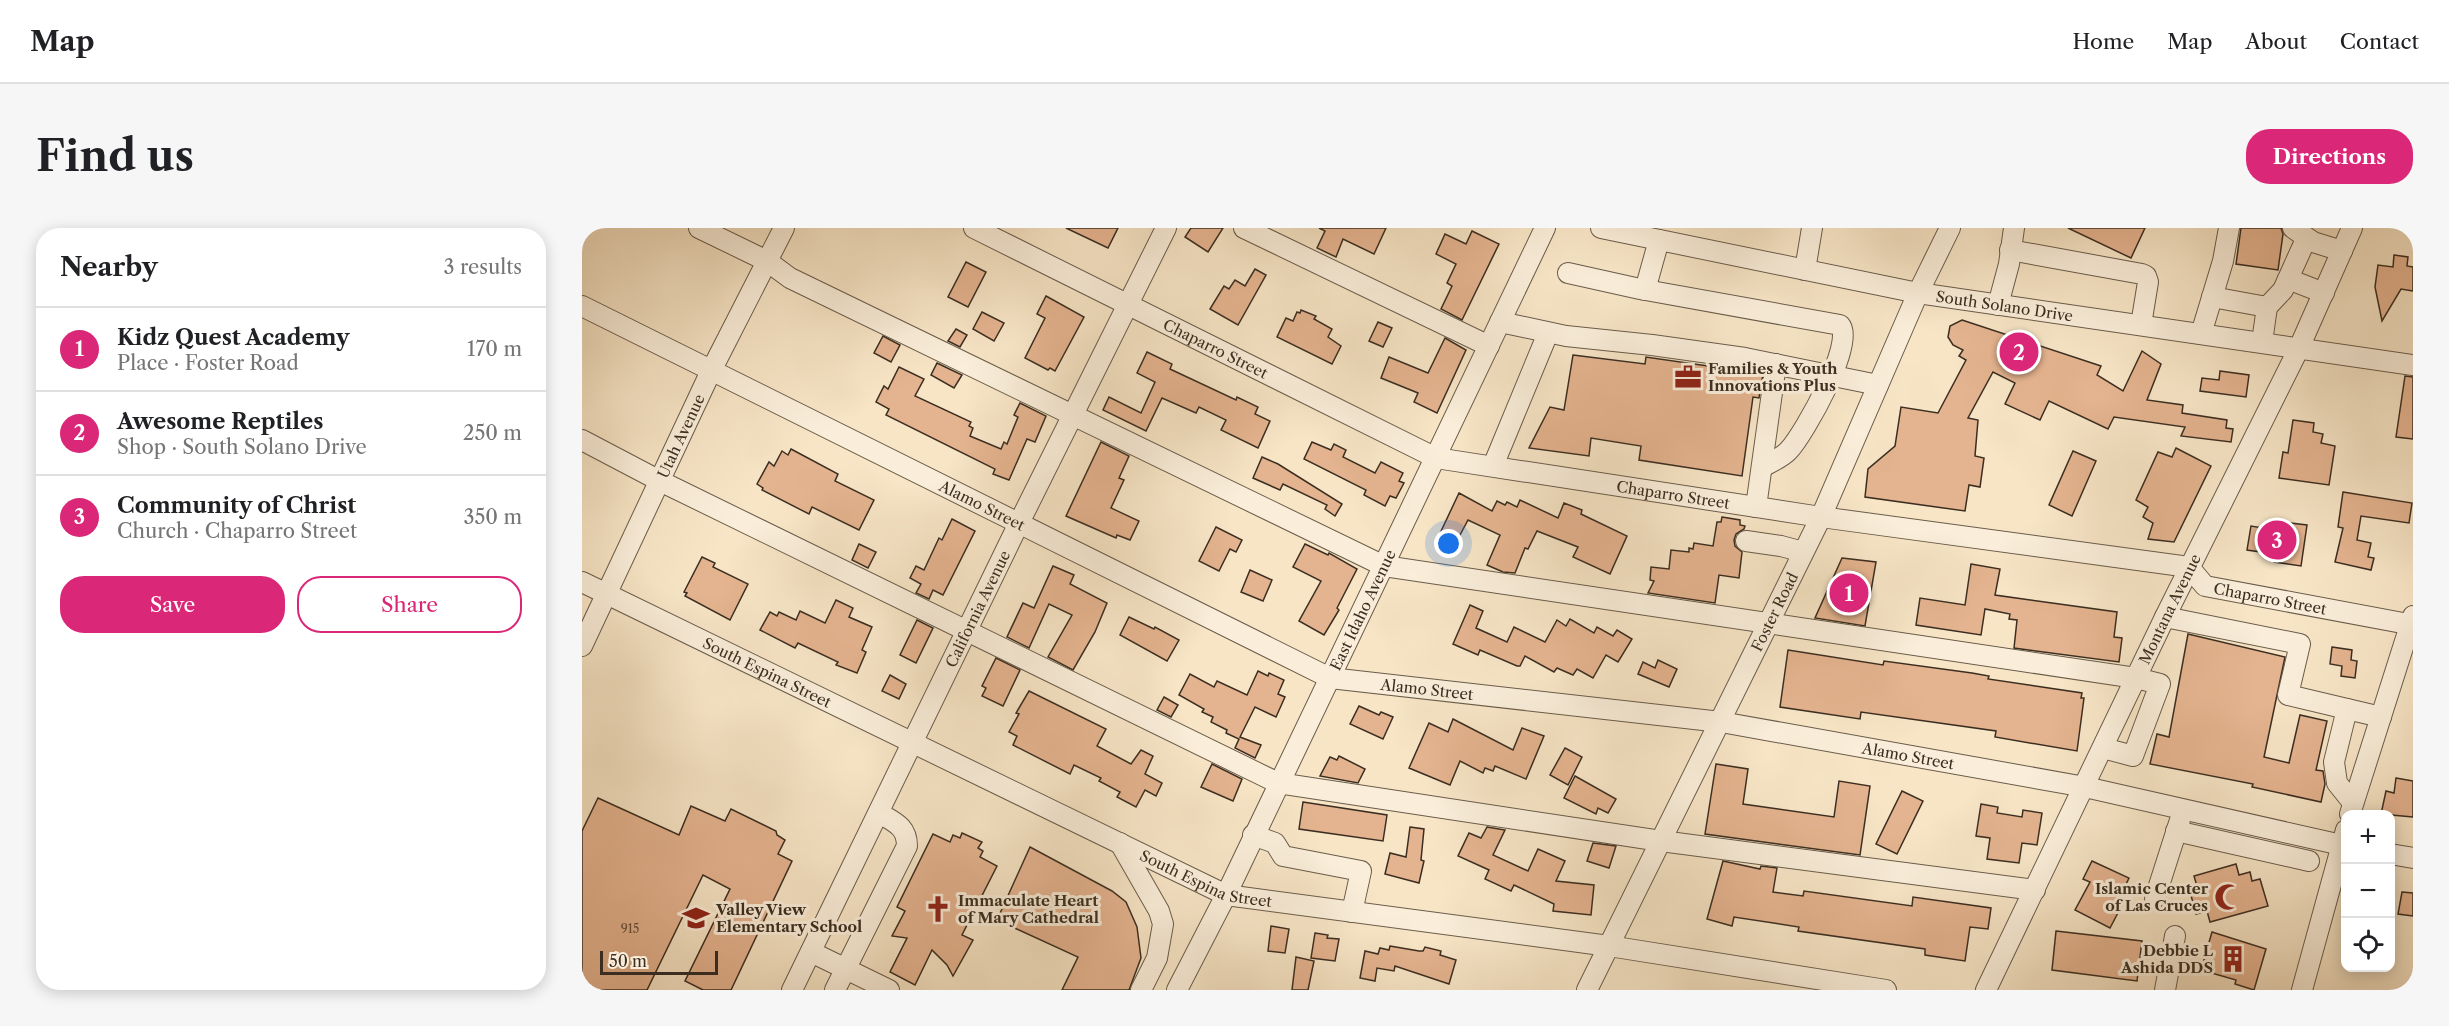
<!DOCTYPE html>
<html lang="en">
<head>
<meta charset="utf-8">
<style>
	:root { --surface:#fff; --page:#f6f6f6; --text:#202124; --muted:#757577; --line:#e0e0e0; --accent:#db2777 }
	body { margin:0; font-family:"Libre Caslon Text",serif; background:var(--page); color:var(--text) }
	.controls { position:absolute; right:18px; bottom:18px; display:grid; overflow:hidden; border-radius:12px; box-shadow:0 3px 15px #0003 }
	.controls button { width:54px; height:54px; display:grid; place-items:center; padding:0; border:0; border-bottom:2px solid var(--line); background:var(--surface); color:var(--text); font:30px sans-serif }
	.scale { position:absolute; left:18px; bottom:15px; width:118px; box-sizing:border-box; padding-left:6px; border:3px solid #3b2e21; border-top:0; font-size:16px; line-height:21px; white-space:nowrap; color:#3b2e21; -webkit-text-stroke:4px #faeeda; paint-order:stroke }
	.you { position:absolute; left:867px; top:316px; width:21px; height:21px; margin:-15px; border:4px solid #fff; border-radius:50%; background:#1a73e8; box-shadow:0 0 0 9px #1a73e833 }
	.badge { display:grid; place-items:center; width:39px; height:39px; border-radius:50%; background:var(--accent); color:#fff; font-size:20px; font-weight:700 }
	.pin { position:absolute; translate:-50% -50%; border:3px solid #fff; box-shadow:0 2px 6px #0006 }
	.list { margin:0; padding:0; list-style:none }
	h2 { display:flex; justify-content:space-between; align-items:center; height:78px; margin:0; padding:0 24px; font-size:26px }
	h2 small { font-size:20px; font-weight:400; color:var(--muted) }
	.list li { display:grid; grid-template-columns:39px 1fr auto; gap:18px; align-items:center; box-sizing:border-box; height:84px; padding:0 24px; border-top:2px solid var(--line) }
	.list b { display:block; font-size:22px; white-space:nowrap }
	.list p { margin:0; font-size:20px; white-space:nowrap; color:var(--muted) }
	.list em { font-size:20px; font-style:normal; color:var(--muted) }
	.actions { display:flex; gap:12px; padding:18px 24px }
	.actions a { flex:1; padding:14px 0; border:2px solid var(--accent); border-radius:24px; text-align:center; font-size:21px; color:var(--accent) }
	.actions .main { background:var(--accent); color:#fff }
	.icon { flex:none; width:33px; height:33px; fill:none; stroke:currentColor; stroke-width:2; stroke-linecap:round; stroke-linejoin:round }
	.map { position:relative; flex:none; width:1831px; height:762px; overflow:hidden; border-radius:24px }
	header { display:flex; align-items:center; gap:36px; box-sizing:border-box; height:84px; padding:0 30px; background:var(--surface); border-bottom:2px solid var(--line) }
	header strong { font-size:28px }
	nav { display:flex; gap:33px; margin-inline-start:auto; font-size:21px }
	.intro { display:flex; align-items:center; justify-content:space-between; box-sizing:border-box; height:144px; padding:0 36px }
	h1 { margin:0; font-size:42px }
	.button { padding:15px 27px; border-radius:24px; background:var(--accent); color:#fff; font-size:21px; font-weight:700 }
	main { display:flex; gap:36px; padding:0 36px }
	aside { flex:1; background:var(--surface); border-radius:24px; box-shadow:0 3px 15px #0003 }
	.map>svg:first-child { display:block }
	.building { fill:#e4b38f; stroke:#3b2e21; stroke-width:1.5 }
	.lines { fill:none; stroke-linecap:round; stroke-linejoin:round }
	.minor-casing { stroke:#6a5c4a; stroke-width:22 }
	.minor { stroke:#faeeda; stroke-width:20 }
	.labels { text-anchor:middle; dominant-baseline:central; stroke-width:6; stroke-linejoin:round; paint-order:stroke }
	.number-label { font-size:12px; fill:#654f3c }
	.street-label { font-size:15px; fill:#3b2e21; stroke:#faeeda }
	.poi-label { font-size:15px; font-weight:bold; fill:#3b2e21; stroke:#faeeda; text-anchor:start }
</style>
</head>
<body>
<header>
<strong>Map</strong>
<nav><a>Home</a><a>Map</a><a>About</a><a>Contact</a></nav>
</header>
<div class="intro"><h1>Find us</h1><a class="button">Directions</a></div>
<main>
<aside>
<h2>Nearby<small>3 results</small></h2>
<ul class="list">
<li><span class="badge">1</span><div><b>Kidz Quest Academy</b><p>Place · Foster Road</p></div><em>170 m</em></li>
<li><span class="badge">2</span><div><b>Awesome Reptiles</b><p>Shop · South Solano Drive</p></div><em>250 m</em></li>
<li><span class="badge">3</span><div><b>Community of Christ</b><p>Church · Chaparro Street</p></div><em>350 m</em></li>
</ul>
<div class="actions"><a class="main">Save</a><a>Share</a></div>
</aside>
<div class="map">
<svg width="1831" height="762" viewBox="0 0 1831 762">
	<rect width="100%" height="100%" fill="#f7e5c6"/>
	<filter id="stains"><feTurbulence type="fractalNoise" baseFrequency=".00333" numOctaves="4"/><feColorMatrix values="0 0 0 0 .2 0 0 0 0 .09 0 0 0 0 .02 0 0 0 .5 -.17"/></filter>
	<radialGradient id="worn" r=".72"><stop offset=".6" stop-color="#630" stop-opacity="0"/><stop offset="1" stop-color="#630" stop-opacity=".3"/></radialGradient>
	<g class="building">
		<path d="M484,0H536L526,20Z"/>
		<path d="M609,0H641L626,24L603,9Z"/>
		<path d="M737,0H804L792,26L761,11L754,29L735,20L743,3Z"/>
		<path d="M1486,0H1563L1549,30Z"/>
		<path d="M1659,0H1699L1701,6L1696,42L1654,36Z"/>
		<path d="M890,3L917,16L880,92L859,81L870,58L865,55L874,36L854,26L863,6L884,16Z"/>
		<path d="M1812,27L1826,29L1825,38L1831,39V63L1819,61L1800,93L1793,59L1796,37L1811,39Z"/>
		<path d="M384,34L404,44L386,79L366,69Z"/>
		<path d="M673,41L684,47L656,97L628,81L642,58L647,61L653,52L663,58Z"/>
		<path d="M464,68L502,89L473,143L468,140L466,142L443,130L463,90L455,86Z"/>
		<path d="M719,82L734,88L732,91L750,101L746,109L759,118L750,136L695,109L704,90L711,93L715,84L718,85Z"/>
		<path d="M400,84L422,95L412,113L391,101Z"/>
		<path d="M1380,92L1519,138L1515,147L1541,163L1560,123L1579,136L1565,172L1601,177L1600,185L1645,192L1644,200L1651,201L1649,214L1599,208L1603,199L1532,189L1526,201L1467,173L1458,192L1423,176L1433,155L1411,144L1386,190L1396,192L1393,228L1402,230L1398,259L1387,257L1383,283L1283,269L1286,241L1313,218L1319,179L1356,185L1384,132L1377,128L1381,122L1371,117L1366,109L1368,98Z"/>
		<path d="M796,94L810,100L801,119L787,113Z"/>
		<path d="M374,101L385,107L378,119L366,113Z"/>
		<path d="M301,108L318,117L309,134L292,125Z"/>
		<path d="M863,110L884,122L855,185L832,174L836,165L799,150L807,129L846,145Z"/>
		<path d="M565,124L590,136L588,141L654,172L655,169L676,179L673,186L688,193L676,220L639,202L644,192L617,179L614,185L580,170L564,203L521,182L527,169L559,185L573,154L555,145Z"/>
		<path d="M991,127L1063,136L1064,129L1181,146L1177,170L1171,169L1160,248L1057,232L1059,218L1009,210L1007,228L947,220L968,179L982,182Z"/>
		<path d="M355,135L380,147L372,160L349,147Z"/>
		<path d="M317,139L342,151L333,168L389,194L387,198L391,200L388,208L419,221L422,214L425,216L436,189L432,187L438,175L464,188L453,214L445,211L427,252L411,246L413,241L304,187L307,181L294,174L302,158L306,161Z"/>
		<path d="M1638,143L1667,147L1664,169L1618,163L1620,150L1637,152Z"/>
		<path d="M1823,148L1831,149V211L1814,209Z"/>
		<path d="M1711,192L1732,195L1731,204L1741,206L1739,215L1753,218L1747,257L1697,250L1701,224L1706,225Z"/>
		<path d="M519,214L547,228L537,250L542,252L529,280L557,293L548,312L535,307L534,310L484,288Z"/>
		<path d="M730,214L749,222L752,216L764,222L761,229L793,245L799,234L821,245L817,253L822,255L814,270L808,268L803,278L782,267L784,262L722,231Z"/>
		<path d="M1594,220L1629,238L1592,314L1566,311L1571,295L1561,289L1566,279L1554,272L1576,224L1590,229Z"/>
		<path d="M209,221L256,246L253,253L292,272L277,302L230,279L227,286L180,262L181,260L175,256L187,234L192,238L200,223L206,227Z"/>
		<path d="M1491,223L1514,233L1490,288L1467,277Z"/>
		<path d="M680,229L696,236L760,276L753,288L743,281L745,277L701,256L698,262L671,250Z"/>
		<path d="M1761,264L1830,275L1827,295L1779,288L1775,312L1789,315L1786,329L1792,330L1789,342L1753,334L1761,300L1756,299Z"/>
		<path d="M877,265L910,283L915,273L923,277L925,274L935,279L938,272L976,290L982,275L1000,282L999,286L1045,308L1028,346L991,329L996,319L955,303L946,321L943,320L933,345L921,344L905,337L918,307L886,292L869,324L853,316Z"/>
		<path d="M1140,289L1158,292V297L1163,298L1162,301L1154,306L1152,312L1153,318L1160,324L1157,350L1137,347L1133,375L1066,365L1072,353L1068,352L1069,339L1087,341L1089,322L1107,324V320L1111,321L1112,315L1131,318L1135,294H1139Z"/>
		<path d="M370,291L393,303L361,367L351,362L347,371L334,365L339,356L328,350L334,338L342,342L357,310L360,312Z"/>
		<path d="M1700,294L1725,297L1719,338L1692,334L1693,326L1665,322L1669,298L1699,303Z"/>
		<path d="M634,299L660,312L654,324L648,321L637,343L617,333Z"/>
		<path d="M277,316L294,324L286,340L270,332Z"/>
		<path d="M723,316L746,327L747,325L775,341L755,380L757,382L742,407L717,393L739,353L711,339Z"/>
		<path d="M120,329L133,335L131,339L166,356L148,392L103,368L105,365L102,364Z"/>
		<path d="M1260,330L1294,334L1283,398L1233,390Z"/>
		<path d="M1389,336L1418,341L1413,367L1535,384L1532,409L1540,410L1537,434L1432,420L1435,392L1427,391L1428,386L1403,381L1399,407L1334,397L1338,370L1383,377Z"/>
		<path d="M471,338L492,347L488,356L525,375L513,404L491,442L466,429L490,387L467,376L447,420L425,409L441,375L452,380Z"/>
		<path d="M668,342L690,352L681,373L659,364Z"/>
		<path d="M254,372L271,380L267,389L290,399L280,422L284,424L275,445L254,437L256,434L216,415L213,420L178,402L188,384L195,388L197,384L214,392L218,383L243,395Z"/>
		<path d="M888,377L901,383L894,400L925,414L932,399L963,414L975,392L984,398L988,391L1012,405L1015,399L1031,408L1035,402L1050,411L1036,434L1024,427L1011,450L995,441L991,447L975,440L972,444L943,428L938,438H935L898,422L896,427L871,416Z"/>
		<path d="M547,389L572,401L573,399L597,412L585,433L538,407Z"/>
		<path d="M335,392L351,400L334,435L318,427Z"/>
		<path d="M1606,406L1703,429L1682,529L1707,535L1718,487L1745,493L1734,542L1741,543L1743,556L1739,574L1670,559L1671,556L1568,536L1575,506L1587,509Z"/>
		<path d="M1750,419L1770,422L1769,432L1775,433L1773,450L1759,448L1760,438L1748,436Z"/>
		<path d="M1206,422L1301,437L1302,433L1390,445L1407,448L1406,451L1500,465L1499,470H1502L1495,523L1413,509L1414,503L1279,484L1278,491L1198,479Z"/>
		<path d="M414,430L438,442L421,478L400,468L404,460L400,458Z"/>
		<path d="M1076,432L1095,441L1087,459L1056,446L1061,434L1073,440Z"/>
		<path d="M676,443L686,448L687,445L702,452L696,466L703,469L694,489L673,479L658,509L679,517L673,530L653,520L657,511L644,505L645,502L629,494L631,489L620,484L622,481L597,467L608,446L632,459L635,453L665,467Z"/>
		<path d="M308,447L324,456L317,471L300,463Z"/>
		<path d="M447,463L524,501L515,518L549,536L559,522L571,528L563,546L580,555L574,568L563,562L554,579L535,569L538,564L517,553L519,550L492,537L488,546L431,517L435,508L427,504L437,486L434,485Z"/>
		<path d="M582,469L596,477L589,489L575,482Z"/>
		<path d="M777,478L797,487L799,484L811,489L801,511L768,496Z"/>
		<path d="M871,491L931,522L940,500L962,508L944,551L913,538L911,543L903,540L901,545L878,533L868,557L827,540L847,495L866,504Z"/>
		<path d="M983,520L1000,529L986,557L968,547Z"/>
		<path d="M757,528L783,541L776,555L738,548L748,529L755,532Z"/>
		<path d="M630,536L660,551L651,573L619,559Z"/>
		<path d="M1134,536L1166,541L1161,576L1252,589L1257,553L1288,558L1278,627L1123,606Z"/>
		<path d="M993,548L1034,571L1026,585L1016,580L1014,586L982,570Z"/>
		<path d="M1814,550L1831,553V589L1799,586L1804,563L1812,565Z"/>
		<path d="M1320,563L1341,573L1315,626L1294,616Z"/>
		<path d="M16,570L97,607L109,578L143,593L149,581L194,603L195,607L203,612L196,626L210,633L149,762H121L103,753L148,661L121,647L65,762H0V603Z"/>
		<path d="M721,574L805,587L801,613L717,601Z"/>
		<path d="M1399,576L1416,579L1415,585L1440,589L1441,582L1460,585L1455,617L1440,615L1437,635L1405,631L1408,610L1394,608Z"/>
		<path d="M828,599L842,601L839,632L842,633L837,655L803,646L808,625L824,629Z"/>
		<path d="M905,599L923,602L911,627L946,643L956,621L983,633L974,653L1012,657L1009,687L971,683L972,676L932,657L929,663L903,651L907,642L876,628L887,605L899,610Z"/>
		<path d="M380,605L400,614L396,620L401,623L398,629L415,638L380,707L391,712L371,748L365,737L350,722L333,757L308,744L325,710L310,708L323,683L315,679L351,606L368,614L371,607L378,610Z"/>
		<path d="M1011,615L1034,618L1027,640L1005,633Z"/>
		<path d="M448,619L530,663L544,674L555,699L559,730L547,762H480L496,729L415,692Z"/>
		<path d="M1141,633L1178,641L1179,638L1195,640L1191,664L1221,668L1222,663L1330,678L1331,669L1409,680L1406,701L1388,699L1383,733L1343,727V721L1216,703L1217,699L1152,689L1150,698L1125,691Z"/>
		<path d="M1510,633L1547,650L1533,679L1538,681L1528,700L1493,682L1508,654L1501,651Z"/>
		<path d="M1654,636L1657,647L1668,644L1670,653L1678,651L1686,678L1628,694L1625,683L1614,686L1607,660L1615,658L1612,648Z"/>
		<path d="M1820,664L1831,665V688L1816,686Z"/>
		<path d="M689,698L707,701L703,725L686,723Z"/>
		<path d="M1474,703L1560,713L1555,753L1470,742Z"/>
		<path d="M1630,704L1684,721L1672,762L1653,756L1654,752L1619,742Z"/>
		<path d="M733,705L746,707L745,710L757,711L753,733L729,730Z"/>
		<path d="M808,718L837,723H841L843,719L859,723L858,727L874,732L867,756L813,738L812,743L795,740L793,753L778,750L783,723L796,726L798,720L807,722Z"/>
		<path d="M714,729L732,733L726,762H710Z"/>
	</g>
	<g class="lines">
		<defs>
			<g id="minor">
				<path d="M117,0L185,33L208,50L802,338L1554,450L1578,456L1551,528L1521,520"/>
				<path id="s1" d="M392,0L854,230L1239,289L1607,339L1623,358L1831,397"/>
				<path d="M662,0L907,118"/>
				<path id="s2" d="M1019,0L1336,65L1831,137"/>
				<path d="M1711,0L1731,14L1760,23"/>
				<path d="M1428,22L1560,46L1564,48L1566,54L1559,97"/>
				<path d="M1223,42L1230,0"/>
				<path d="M986,45L1058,61L1258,97C1274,114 1222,206 1207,222C1200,230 1189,234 1180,239"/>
				<path d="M1706,51L1742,65"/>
				<path d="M1063,62L1077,12"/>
				<path d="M1630,69L1685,79L1701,62L1724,11"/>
				<path d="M1416,77L1427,36L1432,0"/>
				<path id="s3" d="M0,78L748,450L1139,494L1503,559L1764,618"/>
				<path d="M918,94L984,108L1070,117L1163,130L1296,157"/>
				<path d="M1619,106L1641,33L1647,0"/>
				<path d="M1680,114L1685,79"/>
				<path d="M0,212L78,253L696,555L1079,613L1453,662"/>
				<path d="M911,238L966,105"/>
				<path d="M1174,279L1194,136"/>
				<path d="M1164,313L1199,318L1221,324"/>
				<path id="s4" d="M0,354L644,667L1027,718L1304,762"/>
				<path d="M1583,389L1718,416L1706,467L1765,481"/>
				<path id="s5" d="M0,418L129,143L202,0"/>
				<path d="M1771,575L1755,555L1752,534L1765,481L1799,489"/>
				<path d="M1768,586L1831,388"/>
				<path d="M1594,603L1727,633"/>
				<path d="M671,607L693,615L701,628L779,643L770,684"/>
				<path d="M538,615L577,683L581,696L575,730L559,762"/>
				<path d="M1808,626L1831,630"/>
				<path d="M1573,670L1598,592"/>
				<path d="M229,724L307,762"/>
				<path id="s6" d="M210,762L437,295L584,0"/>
				<path d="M253,762L325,618C325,598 312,594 297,585"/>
				<path id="s7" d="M595,762L644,667L963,0"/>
				<path id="s8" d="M1005,762L1239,289L1336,65L1368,0"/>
				<path id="s9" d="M1404,762L1583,389L1717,120L1770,0"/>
				<path d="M1583,762L1593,708"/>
				<path d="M1720,762L1764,602"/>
			</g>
		</defs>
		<use href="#minor" class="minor-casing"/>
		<use href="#minor" class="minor"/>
	</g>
	<defs>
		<symbol id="office-bare" viewBox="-9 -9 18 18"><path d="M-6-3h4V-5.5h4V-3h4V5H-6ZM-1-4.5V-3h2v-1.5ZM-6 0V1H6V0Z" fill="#8f2418" stroke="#faeeda" stroke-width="2.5" paint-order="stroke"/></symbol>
		<symbol id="mosque-bare" viewBox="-9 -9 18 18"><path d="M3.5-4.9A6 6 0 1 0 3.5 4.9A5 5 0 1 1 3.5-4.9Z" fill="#8f2418" stroke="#faeeda" stroke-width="2.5" paint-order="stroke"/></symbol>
		<symbol id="church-bare" viewBox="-9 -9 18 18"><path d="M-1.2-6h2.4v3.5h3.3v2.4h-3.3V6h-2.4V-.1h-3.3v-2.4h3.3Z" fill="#8f2418" stroke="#faeeda" stroke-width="2.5" paint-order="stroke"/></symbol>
		<symbol id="school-bare" viewBox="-9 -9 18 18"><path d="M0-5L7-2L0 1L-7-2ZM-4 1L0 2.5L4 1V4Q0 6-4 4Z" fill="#8f2418" stroke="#faeeda" stroke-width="2.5" paint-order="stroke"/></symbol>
		<symbol id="building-bare" viewBox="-9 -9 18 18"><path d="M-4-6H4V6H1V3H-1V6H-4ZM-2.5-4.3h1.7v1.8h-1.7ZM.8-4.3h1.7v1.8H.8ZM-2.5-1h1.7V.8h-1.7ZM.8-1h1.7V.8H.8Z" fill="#8f2418" stroke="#faeeda" stroke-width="2.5" paint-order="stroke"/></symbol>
	</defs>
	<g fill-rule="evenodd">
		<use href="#office-bare" x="1087" y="130" width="38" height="38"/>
		<use href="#mosque-bare" x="1627" y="650" width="38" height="38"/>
		<use href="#church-bare" x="337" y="662" width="38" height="38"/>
		<use href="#school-bare" x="95" y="671" width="38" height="38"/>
		<use href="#building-bare" x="1632" y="712" width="38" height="38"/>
	</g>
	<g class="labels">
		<g class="number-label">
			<text x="48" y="700">915</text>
		</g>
		<g class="street-label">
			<text stroke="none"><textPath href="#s2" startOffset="411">South Solano Drive</textPath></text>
			<text stroke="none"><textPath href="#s1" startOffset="270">Chaparro Street</textPath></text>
			<text stroke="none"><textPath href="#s5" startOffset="232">Utah Avenue</textPath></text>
			<text stroke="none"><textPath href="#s1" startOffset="756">Chaparro Street</textPath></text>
			<text stroke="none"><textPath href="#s3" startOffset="447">Alamo Street</textPath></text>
			<text stroke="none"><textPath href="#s1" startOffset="1368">Chaparro Street</textPath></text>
			<text stroke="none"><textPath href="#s6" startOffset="424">California Avenue</textPath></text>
			<text stroke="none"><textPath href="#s9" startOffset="423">Montana Avenue</textPath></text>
			<text stroke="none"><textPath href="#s7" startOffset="423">East Idaho Avenue</textPath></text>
			<text stroke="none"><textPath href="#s8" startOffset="422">Foster Road</textPath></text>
			<text stroke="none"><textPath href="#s4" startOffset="206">South Espina Street</textPath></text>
			<text stroke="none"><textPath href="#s3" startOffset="933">Alamo Street</textPath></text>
			<text stroke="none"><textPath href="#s3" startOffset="1419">Alamo Street</textPath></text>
			<text stroke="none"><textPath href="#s4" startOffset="692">South Espina Street</textPath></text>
		</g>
		<g class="poi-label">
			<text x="1126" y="140">Families &amp; Youth<tspan x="1126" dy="17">Innovations Plus</tspan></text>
			<text x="1626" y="660" text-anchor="end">Islamic Center<tspan x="1626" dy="17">of Las Cruces</tspan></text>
			<text x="376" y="672">Immaculate Heart<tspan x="376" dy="17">of Mary Cathedral</tspan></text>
			<text x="134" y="681">Valley View<tspan x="134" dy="17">Elementary School</tspan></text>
			<text x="1631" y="722" text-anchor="end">Debbie L<tspan x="1631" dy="17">Ashida DDS</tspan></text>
		</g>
	</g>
	<rect width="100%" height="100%" filter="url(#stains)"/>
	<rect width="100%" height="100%" fill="url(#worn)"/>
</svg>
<div class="controls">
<button>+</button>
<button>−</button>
<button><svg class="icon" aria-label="locate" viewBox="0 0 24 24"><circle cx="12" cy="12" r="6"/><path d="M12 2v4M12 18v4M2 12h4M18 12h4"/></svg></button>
</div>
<div class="scale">50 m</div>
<div class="you"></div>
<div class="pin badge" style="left:1267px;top:365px">1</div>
<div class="pin badge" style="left:1437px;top:124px">2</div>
<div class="pin badge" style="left:1695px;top:312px">3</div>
</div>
</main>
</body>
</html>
